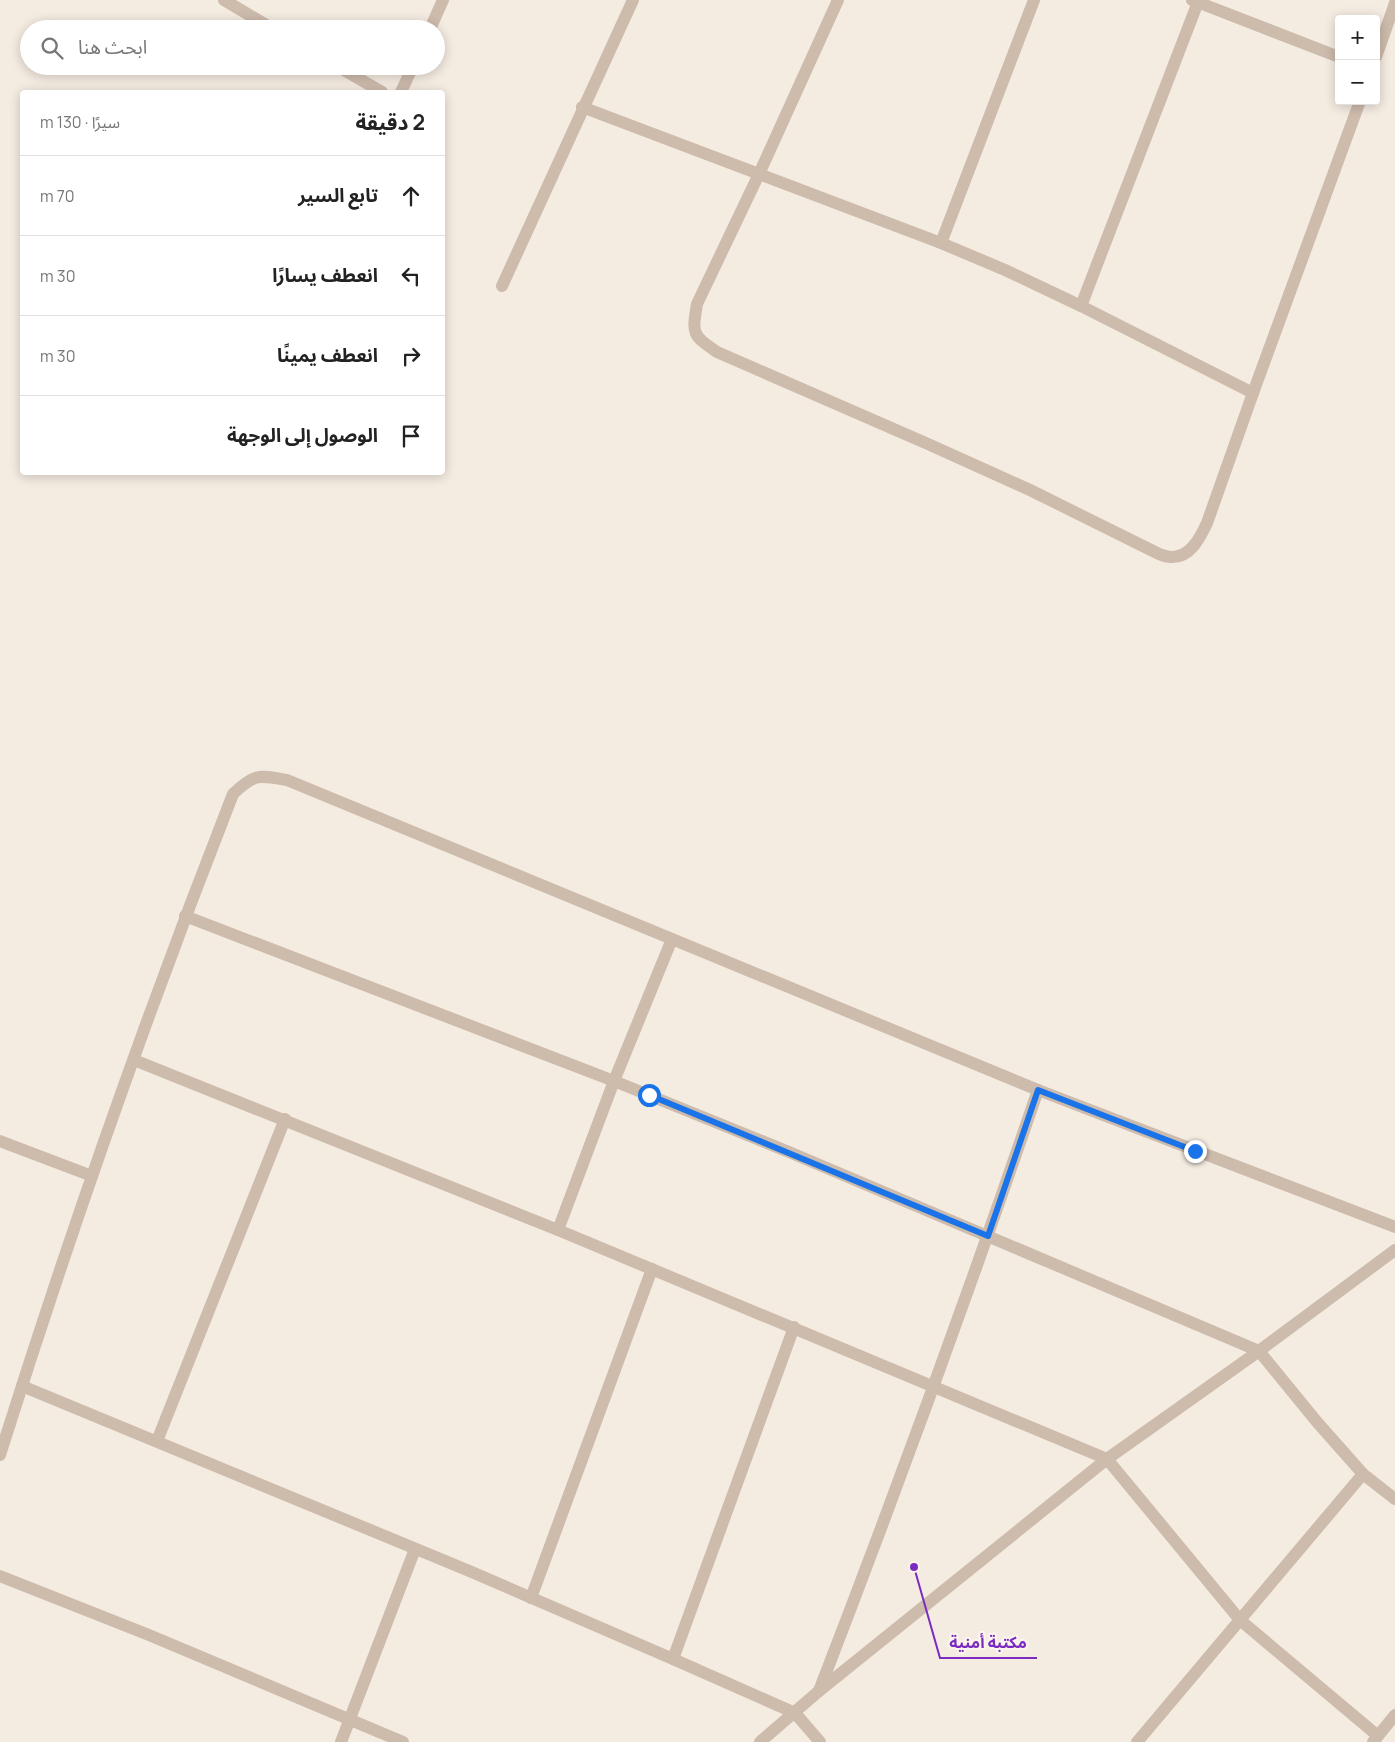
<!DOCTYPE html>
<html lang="ar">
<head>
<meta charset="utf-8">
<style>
	:root { --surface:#fff; --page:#f2f2f2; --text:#222; --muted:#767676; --line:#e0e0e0 }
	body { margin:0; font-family:Manrope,"Noto Sans Arabic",sans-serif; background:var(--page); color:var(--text); direction:rtl }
	.controls { position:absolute; right:15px; top:15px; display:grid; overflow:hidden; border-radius:5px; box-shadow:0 2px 12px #0003 }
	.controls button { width:45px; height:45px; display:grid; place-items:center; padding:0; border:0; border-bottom:1px solid var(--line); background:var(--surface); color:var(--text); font:25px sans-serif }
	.stop { position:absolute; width:15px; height:15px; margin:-11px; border:4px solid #1a73e8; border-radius:50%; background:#fff }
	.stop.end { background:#1a73e8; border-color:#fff; box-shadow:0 1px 5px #0008 }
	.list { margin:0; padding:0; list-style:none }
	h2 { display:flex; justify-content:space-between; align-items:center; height:65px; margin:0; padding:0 20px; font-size:21px }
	h2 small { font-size:16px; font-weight:400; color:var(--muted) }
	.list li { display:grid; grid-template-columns:32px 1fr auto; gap:15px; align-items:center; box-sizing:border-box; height:80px; padding:0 20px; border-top:1px solid var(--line) }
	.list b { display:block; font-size:19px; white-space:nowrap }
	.list em { font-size:16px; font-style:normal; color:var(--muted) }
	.icon { flex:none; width:28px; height:28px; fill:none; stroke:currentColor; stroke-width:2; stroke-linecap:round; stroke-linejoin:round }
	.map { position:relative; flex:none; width:1395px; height:1742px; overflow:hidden; direction:ltr }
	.search { position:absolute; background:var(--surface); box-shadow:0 2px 12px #0003; left:20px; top:20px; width:425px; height:55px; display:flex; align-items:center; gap:12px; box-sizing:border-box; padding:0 18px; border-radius:28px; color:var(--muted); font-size:19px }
	.panel { position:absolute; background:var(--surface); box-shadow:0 2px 12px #0003; left:20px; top:90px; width:425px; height:385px; border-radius:5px; direction:rtl }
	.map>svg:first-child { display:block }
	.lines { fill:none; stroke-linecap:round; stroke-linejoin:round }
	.street { stroke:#cdbbac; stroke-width:12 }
	.route { stroke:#1a73e8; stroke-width:6 }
	.leader { fill:none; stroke:#7b2cbf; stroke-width:2 }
	.callout-dot { fill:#7b2cbf; stroke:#fbf5ee; stroke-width:2 }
	.callout-label { font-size:16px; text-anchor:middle; font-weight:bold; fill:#7b2cbf; stroke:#fbf5ee; stroke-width:4.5; stroke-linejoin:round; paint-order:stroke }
</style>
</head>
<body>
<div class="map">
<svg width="1395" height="1742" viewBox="0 0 1395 1742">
	<rect width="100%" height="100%" fill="#f4ebe1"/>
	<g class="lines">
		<g class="street">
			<path d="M224,0L273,29"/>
			<path d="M838,0L759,174L697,304C692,334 692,335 717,352L928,444L1030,490L1155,552C1159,554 1166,557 1171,557C1190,558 1200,538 1207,523L1253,393L1360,101"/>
			<path d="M1192,0L1339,57"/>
			<path d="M430,29L443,0"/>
			<path d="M1376,57L1395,3"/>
			<path d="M337,66L382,92"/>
			<path d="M401,92L413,66"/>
			<path d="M582,107L941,243L1005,270L1081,306L1253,393"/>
			<path d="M941,243L1034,0"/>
			<path d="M502,286L633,0"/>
			<path d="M1081,306L1198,2"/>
			<path d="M185,916L614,1081L789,1152L1259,1351L1317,1422L1363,1474L1395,1499"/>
			<path d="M134,1060L558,1230L1107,1459L1240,1620L1378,1736"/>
			<path d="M0,1141L92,1176"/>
			<path d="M558,1230L614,1081L672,939"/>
			<path d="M22,1386L467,1570L673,1659L794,1327"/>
			<path d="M157,1441L285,1119"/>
			<path d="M0,1455C70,1232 148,1011 233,794C255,773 259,775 287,780L1038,1090L1395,1227"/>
			<path d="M0,1576L149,1635L403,1742"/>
			<path d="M531,1598L652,1269"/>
			<path d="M673,1659L795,1713L820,1742"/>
			<path d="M819,1691C896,1492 969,1292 1038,1090"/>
			<path d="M341,1742L415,1549"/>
			<path d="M760,1742L819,1691L1107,1459L1259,1351L1395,1250"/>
			<path d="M1137,1742L1363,1474"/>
			<path d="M1373,1742L1395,1715"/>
		</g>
	</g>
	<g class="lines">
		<path class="route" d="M649,1095L988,1236L1038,1090L1195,1151"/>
	</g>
	<path class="leader" d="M914 1567L940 1658H1037"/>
	<circle class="callout-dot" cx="914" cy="1567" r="5"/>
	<g class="callout-label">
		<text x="988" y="1648">مكتبة أمنية</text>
	</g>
</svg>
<div class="controls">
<button>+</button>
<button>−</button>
</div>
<div class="stop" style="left:649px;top:1095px"></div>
<div class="stop end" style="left:1195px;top:1151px"></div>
<div class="search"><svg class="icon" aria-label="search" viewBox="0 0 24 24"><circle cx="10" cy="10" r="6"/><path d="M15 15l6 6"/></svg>ابحث هنا</div>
<section class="panel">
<h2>2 دقيقة<small>سيرًا · 130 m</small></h2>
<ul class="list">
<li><svg class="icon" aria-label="ahead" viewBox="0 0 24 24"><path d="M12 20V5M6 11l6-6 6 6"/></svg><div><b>تابع السير</b></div><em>70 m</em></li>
<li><svg class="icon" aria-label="left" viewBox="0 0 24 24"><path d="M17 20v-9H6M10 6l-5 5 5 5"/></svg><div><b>انعطف يسارًا</b></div><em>30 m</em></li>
<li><svg class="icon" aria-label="right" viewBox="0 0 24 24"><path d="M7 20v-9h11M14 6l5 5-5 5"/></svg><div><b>انعطف يمينًا</b></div><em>30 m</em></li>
<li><svg class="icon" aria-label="arrive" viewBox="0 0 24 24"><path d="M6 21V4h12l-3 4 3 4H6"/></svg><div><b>الوصول إلى الوجهة</b></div></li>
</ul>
</section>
</div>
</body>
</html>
